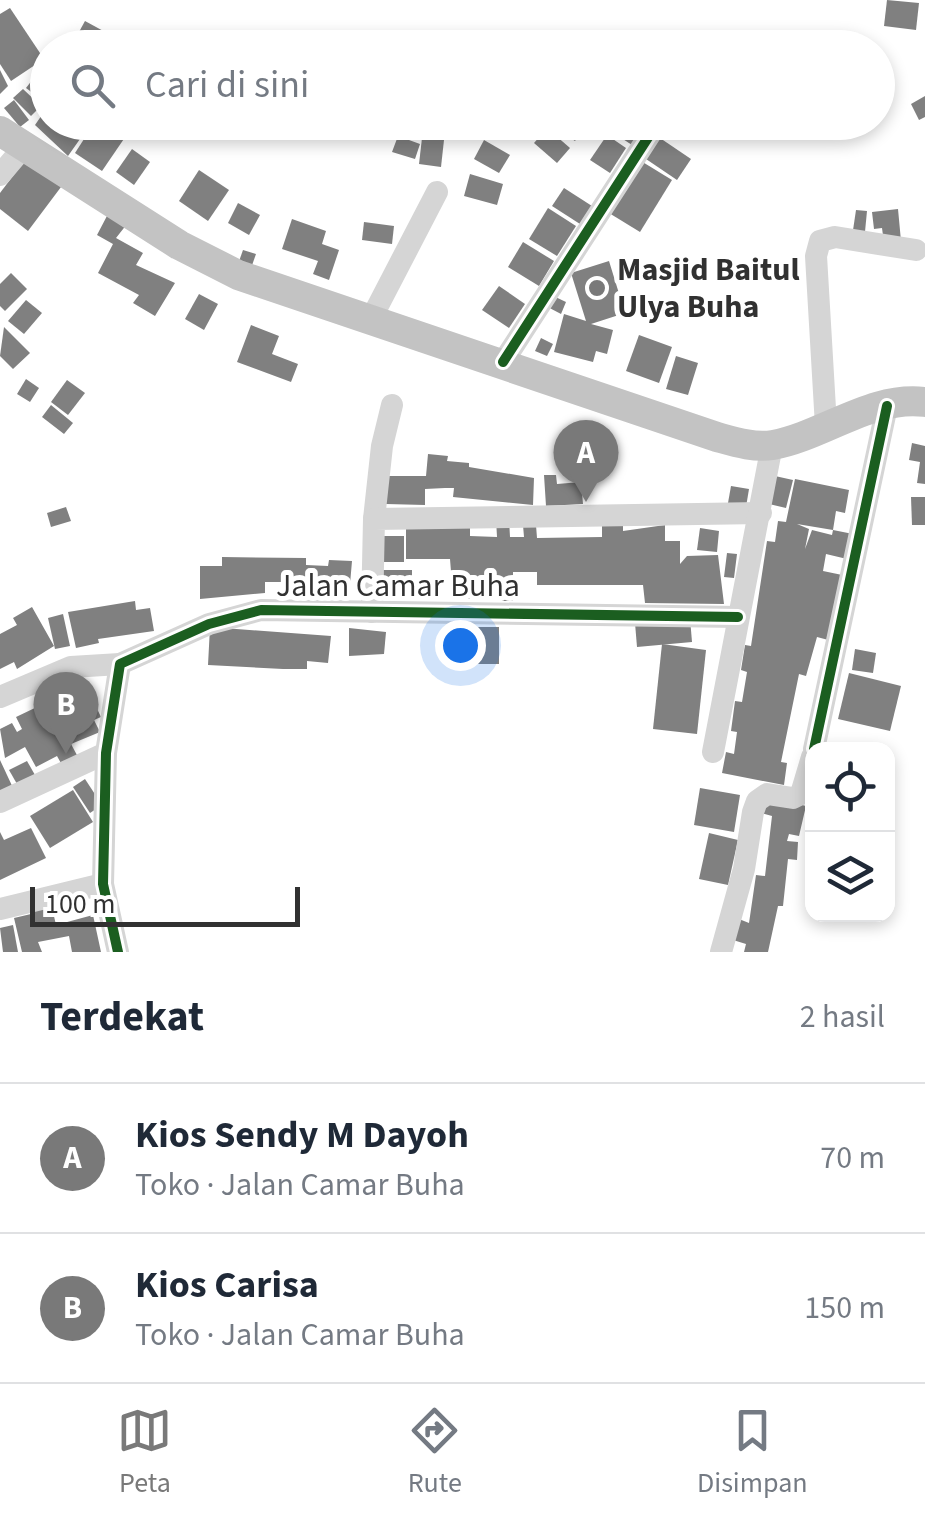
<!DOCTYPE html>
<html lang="id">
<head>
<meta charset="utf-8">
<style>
	:root { --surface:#fff; --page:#f2f2f3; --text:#1f2937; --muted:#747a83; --line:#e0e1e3; --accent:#797979 }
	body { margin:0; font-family:"Source Sans 3",sans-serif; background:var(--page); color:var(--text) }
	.controls { position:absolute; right:30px; bottom:30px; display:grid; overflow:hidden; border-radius:20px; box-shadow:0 5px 15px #0003 }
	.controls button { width:90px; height:90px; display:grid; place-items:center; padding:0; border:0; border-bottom:2px solid var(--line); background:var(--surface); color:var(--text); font:50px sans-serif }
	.scale { position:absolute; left:30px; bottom:25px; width:270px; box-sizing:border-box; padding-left:10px; border:5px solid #313131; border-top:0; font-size:28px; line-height:35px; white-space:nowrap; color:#313131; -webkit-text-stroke:8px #fff; paint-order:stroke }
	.you { position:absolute; left:460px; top:645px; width:35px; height:35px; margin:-25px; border:8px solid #fff; border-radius:50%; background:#1a73e8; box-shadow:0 0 0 15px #1a73e833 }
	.badge { display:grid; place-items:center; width:65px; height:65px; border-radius:50%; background:var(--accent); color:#fff; font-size:32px; font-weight:700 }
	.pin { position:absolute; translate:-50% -82px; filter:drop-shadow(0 2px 5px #0008) }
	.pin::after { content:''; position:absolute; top:52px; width:35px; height:30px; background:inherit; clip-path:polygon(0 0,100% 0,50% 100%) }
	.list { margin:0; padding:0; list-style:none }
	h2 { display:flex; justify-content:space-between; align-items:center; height:130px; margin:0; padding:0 40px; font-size:42px }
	h2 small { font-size:32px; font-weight:400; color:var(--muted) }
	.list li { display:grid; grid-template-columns:65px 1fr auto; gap:30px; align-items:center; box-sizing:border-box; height:150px; padding:0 40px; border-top:2px solid var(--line) }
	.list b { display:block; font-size:38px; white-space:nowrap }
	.list p { margin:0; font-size:32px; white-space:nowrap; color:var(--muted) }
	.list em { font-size:32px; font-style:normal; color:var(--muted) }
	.icon { flex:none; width:55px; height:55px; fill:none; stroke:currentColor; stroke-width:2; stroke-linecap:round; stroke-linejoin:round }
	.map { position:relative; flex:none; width:925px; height:952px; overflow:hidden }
	.search { position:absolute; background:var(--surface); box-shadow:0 5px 15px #0003; left:30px; right:30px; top:30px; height:110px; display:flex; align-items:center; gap:25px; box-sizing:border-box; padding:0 35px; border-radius:55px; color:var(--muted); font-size:38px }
	.sheet { height:430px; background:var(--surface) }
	nav { display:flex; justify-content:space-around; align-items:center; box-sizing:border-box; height:140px; border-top:2px solid var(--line); background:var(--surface); font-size:28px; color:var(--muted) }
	nav a { display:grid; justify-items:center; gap:5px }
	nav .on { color:var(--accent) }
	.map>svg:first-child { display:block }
	.building { fill:#808080; fill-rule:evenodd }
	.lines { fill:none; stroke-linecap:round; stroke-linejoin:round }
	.minor { stroke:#d5d5d5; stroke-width:22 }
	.highway { stroke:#c3c3c3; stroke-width:30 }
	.cycleway-casing { stroke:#fff; stroke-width:16 }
	.cycleway { stroke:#1b5e20; stroke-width:10 }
	.poi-dot { fill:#797979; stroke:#fff; stroke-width:4 }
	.labels { text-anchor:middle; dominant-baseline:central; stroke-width:10; stroke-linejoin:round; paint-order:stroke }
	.poi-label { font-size:32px; font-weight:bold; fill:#313131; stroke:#fff; text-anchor:start }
	.street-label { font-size:32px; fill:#313131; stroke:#fff }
</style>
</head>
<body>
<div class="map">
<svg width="925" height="952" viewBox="0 0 925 952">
	<rect width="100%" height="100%" fill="#fff"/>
	<g class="building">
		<path d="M887,0L919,3L916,30L884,26Z"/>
		<path d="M10,8L44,59L11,81L0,64V14Z"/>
		<path d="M85,21L107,33L99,48L74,41Z"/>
		<path d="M0,70L8,86L0,94Z"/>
		<path d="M36,75L48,84L42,100L26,88Z"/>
		<path d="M23,89L41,106L31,116L13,98Z"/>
		<path d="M925,96V117L919,120L911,104Z"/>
		<path d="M14,100L29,120L20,127L4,108Z"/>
		<path d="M48,106V122H92L68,156L35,125Z"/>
		<path d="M95,122H119L130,130L102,171L75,153Z"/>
		<path d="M560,122H581L586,125L575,141L556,129Z"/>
		<path d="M609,122H636L643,127L632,145L606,128Z"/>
		<path d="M674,122H706L694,138Z"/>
		<path d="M547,128L570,148L557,163L534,143Z"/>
		<path d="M607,135L626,148L610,173L590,160Z"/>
		<path d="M398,136L420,144L415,159L392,152Z"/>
		<path d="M422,138L444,140L441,167L419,164Z"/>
		<path d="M660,138L691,159L677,180L646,159Z"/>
		<path d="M484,140L510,155L499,173L474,159Z"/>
		<path d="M132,149L150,162L134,185L116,172Z"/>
		<path d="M25,160L61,187L28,231L0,209V193Z"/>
		<path d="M641,161L672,180L640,232L609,213Z"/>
		<path d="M199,170L229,190L208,221L179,201Z"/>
		<path d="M470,174L503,184L497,205L464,196Z"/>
		<path d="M564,188L592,206L580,224L552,206Z"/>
		<path d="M238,203L260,215L249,235L228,223Z"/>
		<path d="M548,208L576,226L557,256L529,239Z"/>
		<path d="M898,209L901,241L884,243L882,228L874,229L872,212Z"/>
		<path d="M856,210L867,211L864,242L852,237Z"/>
		<path d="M108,214L127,224L116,238L143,253L136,265L175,283L155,316L133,303L139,295L98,273L113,244L97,235Z"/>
		<path d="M292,219L326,231L322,244L339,250L329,280L313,274L318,261L282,249Z"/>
		<path d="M364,222L394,226L392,244L362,240Z"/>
		<path d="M523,242L554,261L539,286L508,267Z"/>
		<path d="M243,250L256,254L250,271L237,267Z"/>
		<path d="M609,261L625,313L591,324L613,330L607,354L596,351L593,362L554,352L564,314L586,321L571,273Z"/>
		<path d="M11,273L27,289L5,311L0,306V284Z"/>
		<path d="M499,286L525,304L509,328L482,310Z"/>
		<path d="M547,293L566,302L561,314L542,304Z"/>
		<path d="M199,294L218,304L204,330L185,319Z"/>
		<path d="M26,300L42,313L24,334L8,321Z"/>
		<path d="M251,325L279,336L272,354L298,364L291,382L237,362Z"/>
		<path d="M4,327L30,353L13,369L0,356Z"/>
		<path d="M639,335L672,347L659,383L626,371Z"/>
		<path d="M541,338L553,344L547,356L535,351Z"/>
		<path d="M676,356L698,363L688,395L666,389Z"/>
		<path d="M26,379L39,388L30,402L17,394Z"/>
		<path d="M67,380L85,393L68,415L51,402Z"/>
		<path d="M51,405L73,423L64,434L42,417Z"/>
		<path d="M912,443L925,446V484L917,483L920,462L909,460Z"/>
		<path d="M428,454L448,456L447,461L469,463V467L534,478L533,505L453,497L454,488H445L425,489V505L386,504V476H426Z"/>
		<path d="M544,475H556L557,484L581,482L583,504L546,506Z"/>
		<path d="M775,476L793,480L786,508L769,504Z"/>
		<path d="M795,479L849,490L845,513L836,511L833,530L853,534L847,559L826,554L823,571L847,576L832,641L817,637L806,676L799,674L781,762L787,763L784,785L722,773L726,752L734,754L737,732L731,731L735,701L742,702L747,672L741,670L745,645L751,646L767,541L775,542L778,521L786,522ZM797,524L833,530L832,535L812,530L805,549L809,529Z"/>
		<path d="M731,486L749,489L746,507L728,503Z"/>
		<path d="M911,497H925V525H912Z"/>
		<path d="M66,507L71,521L51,527L47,513Z"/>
		<path d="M496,519H509L510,537H524L523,525H536L537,538L602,537V519H623V531L665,525V541H680V564L687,556L718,555L724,604L645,603L643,585H537V572H513V601H500L499,593H493V599H471L460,596L459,584H452L450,559H406V524L470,528V536L497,537Z"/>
		<path d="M700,528L719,531L717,552L697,550Z"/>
		<path d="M374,536H404V562H375Z"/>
		<path d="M727,553L737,554L734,578L724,577Z"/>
		<path d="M222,557L306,558V565L328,566L329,560L352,561L349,596L285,597L284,582H265V593L200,599V566H222Z"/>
		<path d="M383,570H412V599H384Z"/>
		<path d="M135,601L136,610L150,608L154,631L98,639L99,643L76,648L68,612Z"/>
		<path d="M32,607L54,646L17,669L14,662L0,669V634L17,625L13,618Z"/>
		<path d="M63,614L70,646L55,649L48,618Z"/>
		<path d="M690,618L692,642L637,647L635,623Z"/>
		<path d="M210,627L331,636L328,663L307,661V669H283L208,665Z"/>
		<rect x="476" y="627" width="23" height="37"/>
		<path d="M349,628L386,632L384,654L349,656Z"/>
		<path d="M662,644L706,650L697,734L653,729Z"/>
		<path d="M855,649L876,653L873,673L852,670Z"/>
		<path d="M849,673L901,686L890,731L838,719Z"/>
		<path d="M85,684L101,717L94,720L100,732L71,744L78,757L62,765L57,756L36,767L25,747L5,758L0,729L12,723L17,732L22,729L16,717Z"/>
		<path d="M0,760L14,790L0,796Z"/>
		<path d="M27,761L35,775L17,784L9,770Z"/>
		<path d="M85,779L102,805L90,813L73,787Z"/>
		<path d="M700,788L740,795L734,832L694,825Z"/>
		<path d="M73,790L93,822L50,848L30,816Z"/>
		<path d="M766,795L806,806L799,836L789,834L787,841L798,842L797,860L788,859L783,906H778L768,952H744L746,944L733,940L739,919L749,923L756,875L765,876L772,816L761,813Z"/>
		<path d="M31,828L46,858L0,880V832L4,840Z"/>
		<path d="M709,833L738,840L728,885L699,879Z"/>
		<path d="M51,903L56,925L93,915L101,952H72L69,936L38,942L42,952H22L14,918L31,914L30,908Z"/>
		<path d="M13,925L18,952H3L0,928Z"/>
	</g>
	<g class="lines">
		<g class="minor">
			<path d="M0,175L22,149"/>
			<path d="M370,321L437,192"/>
			<path d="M503,362L658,122"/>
			<path d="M826,426L816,256L820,241L835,237L916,250"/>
			<path d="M374,519L382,446L392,405"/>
			<path d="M372,612L374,519L761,513"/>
			<path d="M0,697L71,667L120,664"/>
			<path d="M814,749L887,406"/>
			<path d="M713,752L772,445"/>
			<path d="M0,802L106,753"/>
			<path d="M0,909L103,884"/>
			<path d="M118,952L103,884L106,753L120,664L209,624L261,610L738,617"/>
			<path d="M721,952L744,869L753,812L757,801L767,794L793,798L801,794L812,757"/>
		</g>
		<path class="highway" d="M0,131L179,245L238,275L717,437C735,442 754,448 773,445C823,436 872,395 925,402"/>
		<defs>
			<g id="cycleway">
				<path d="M503,362L658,122"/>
				<path d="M814,749L887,406"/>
				<path d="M118,952L103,884L106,753L120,664L209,624L261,610L738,617"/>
			</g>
		</defs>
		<use href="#cycleway" class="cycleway-casing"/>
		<use href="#cycleway" class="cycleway"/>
	</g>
	<circle class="poi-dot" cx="597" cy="288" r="10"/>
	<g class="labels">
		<g class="poi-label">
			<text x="617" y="270">Masjid Baitul<tspan x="617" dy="37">Ulya Buha</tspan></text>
		</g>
		<g class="street-label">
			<text x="398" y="586">Jalan Camar Buha</text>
		</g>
	</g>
</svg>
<div class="controls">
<button><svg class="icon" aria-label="locate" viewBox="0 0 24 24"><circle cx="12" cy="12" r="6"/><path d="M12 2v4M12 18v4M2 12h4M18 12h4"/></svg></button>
<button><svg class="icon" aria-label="layers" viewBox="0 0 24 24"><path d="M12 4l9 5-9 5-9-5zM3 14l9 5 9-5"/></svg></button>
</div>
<div class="scale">100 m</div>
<div class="you"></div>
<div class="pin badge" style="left:586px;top:502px">A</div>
<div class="pin badge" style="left:66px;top:754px">B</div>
<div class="search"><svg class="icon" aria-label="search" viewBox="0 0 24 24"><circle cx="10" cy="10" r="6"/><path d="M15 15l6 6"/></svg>Cari di sini</div>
</div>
<section class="sheet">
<h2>Terdekat<small>2 hasil</small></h2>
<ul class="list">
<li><span class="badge">A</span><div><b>Kios Sendy M Dayoh</b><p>Toko · Jalan Camar Buha</p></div><em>70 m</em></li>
<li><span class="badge">B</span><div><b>Kios Carisa</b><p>Toko · Jalan Camar Buha</p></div><em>150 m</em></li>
</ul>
</section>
<nav>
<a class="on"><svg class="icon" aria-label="map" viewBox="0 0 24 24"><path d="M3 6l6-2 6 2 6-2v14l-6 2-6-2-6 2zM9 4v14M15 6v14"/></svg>Peta</a>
<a><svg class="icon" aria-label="directions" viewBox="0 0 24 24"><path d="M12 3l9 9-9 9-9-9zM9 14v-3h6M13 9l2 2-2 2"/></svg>Rute</a>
<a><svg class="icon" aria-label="saved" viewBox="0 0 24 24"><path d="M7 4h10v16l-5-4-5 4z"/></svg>Disimpan</a>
</nav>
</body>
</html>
